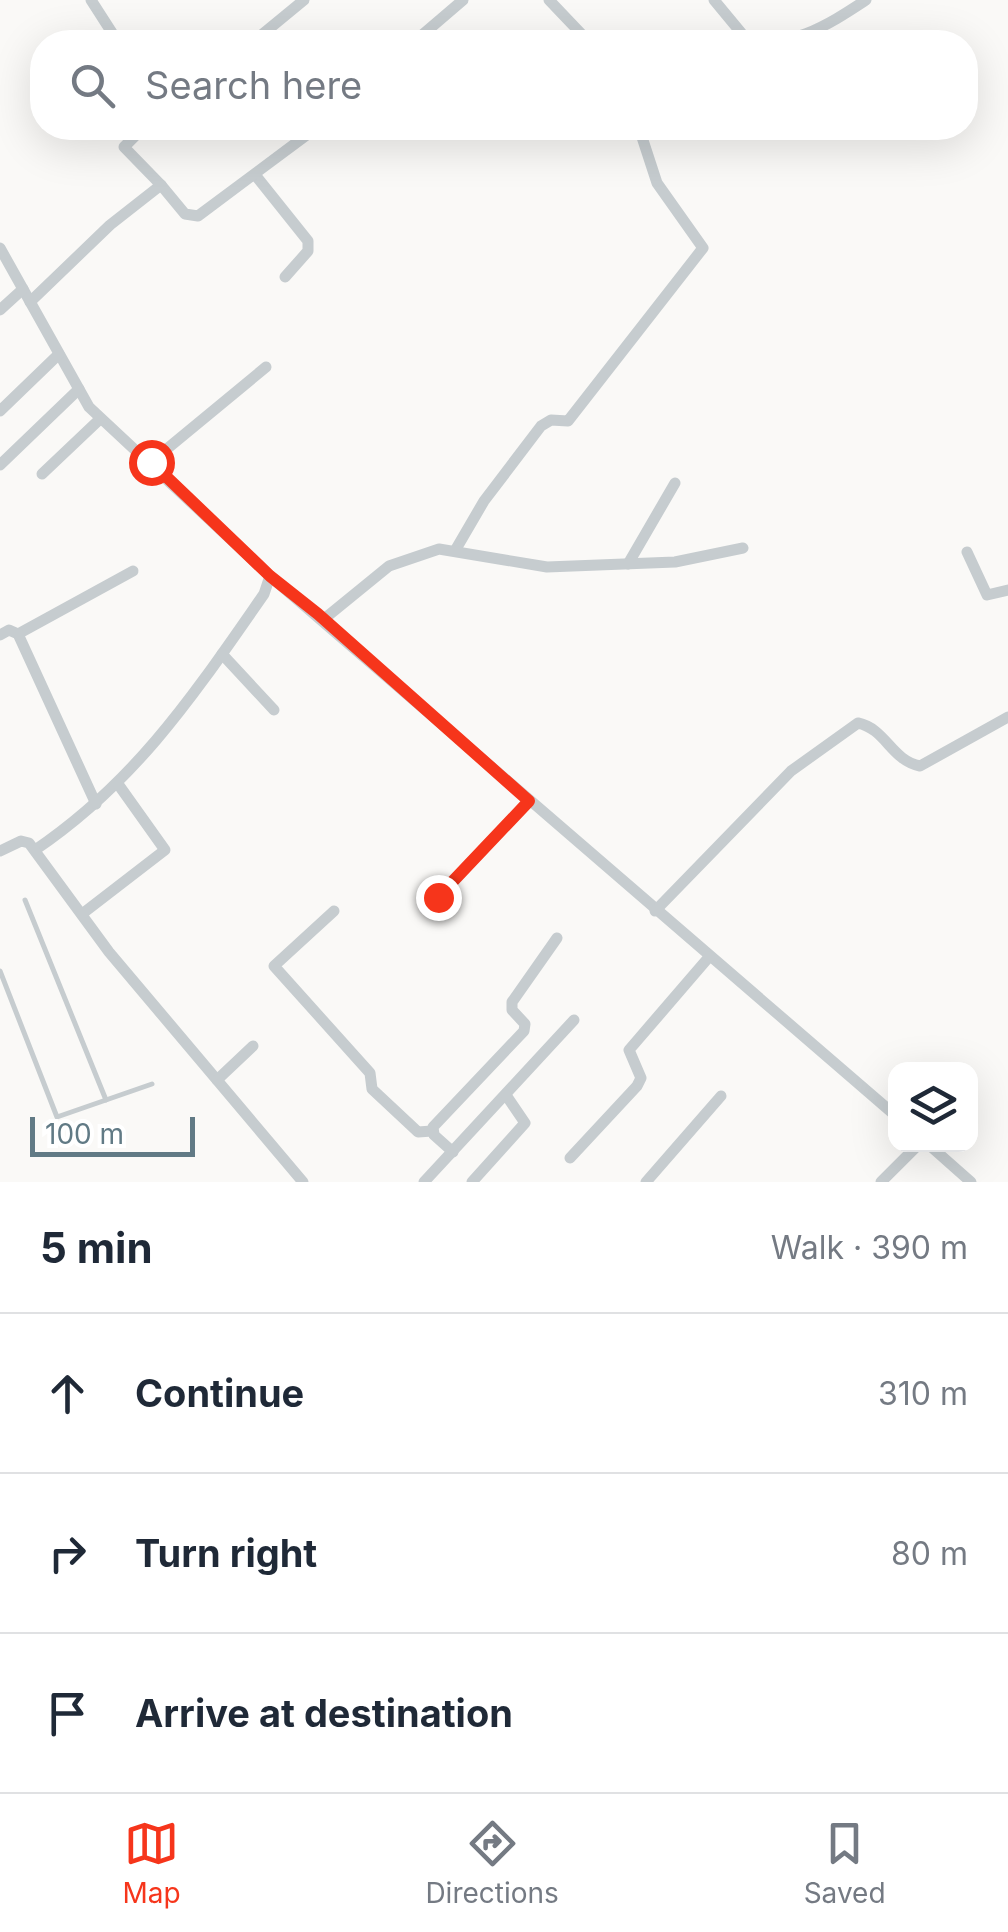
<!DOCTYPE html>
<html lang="en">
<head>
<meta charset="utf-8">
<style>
	:root { --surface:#fff; --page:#f2f2f3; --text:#1f2937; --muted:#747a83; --line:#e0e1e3; --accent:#f6351b }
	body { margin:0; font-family:Inter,sans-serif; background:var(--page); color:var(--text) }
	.controls { position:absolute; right:30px; bottom:30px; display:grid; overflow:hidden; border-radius:20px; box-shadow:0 10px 40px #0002 }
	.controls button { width:90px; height:90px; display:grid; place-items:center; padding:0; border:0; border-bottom:2px solid var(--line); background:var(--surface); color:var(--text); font:50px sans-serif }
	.scale { position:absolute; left:30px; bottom:25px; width:165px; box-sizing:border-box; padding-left:10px; border:5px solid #617a85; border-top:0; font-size:28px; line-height:35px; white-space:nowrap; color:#617a85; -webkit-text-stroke:8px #fff; paint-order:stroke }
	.stop { position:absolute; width:30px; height:30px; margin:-22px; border:8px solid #f6351b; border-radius:50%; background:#fff }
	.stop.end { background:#f6351b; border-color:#fff; box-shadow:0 2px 10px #0008 }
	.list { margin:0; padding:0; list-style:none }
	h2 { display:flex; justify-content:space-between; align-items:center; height:130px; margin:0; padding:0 40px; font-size:42px }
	h2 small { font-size:32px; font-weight:400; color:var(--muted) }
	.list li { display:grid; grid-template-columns:65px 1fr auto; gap:30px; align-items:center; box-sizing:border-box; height:160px; padding:0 40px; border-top:2px solid var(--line) }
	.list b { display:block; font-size:38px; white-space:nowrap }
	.list em { font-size:32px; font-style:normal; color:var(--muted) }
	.icon { flex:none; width:55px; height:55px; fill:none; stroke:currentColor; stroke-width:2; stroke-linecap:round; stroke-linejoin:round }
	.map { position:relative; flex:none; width:1008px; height:1182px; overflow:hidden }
	.search { position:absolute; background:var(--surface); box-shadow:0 10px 40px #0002; left:30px; right:30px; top:30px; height:110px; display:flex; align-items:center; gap:25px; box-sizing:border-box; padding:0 35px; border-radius:40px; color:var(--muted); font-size:38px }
	.sheet { height:610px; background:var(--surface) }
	nav { display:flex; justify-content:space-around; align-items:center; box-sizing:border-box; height:140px; border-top:2px solid var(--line); background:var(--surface); font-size:28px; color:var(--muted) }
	nav a { display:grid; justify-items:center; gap:5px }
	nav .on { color:var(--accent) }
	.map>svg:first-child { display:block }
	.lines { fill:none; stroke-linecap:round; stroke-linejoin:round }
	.service { stroke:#c6cccf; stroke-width:5 }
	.minor { stroke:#c6cccf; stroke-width:11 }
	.route { stroke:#f6351b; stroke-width:12 }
</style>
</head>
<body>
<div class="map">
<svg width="1008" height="1182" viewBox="0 0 1008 1182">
	<rect width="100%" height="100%" fill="#faf9f7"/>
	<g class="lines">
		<g class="service">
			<path d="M25,900L106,1100"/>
			<path d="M0,971L57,1117L152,1084"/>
		</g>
		<g class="minor">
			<path d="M91,0L118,42"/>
			<path d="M549,0L589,42"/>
			<path d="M714,0L743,35L735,42"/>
			<path d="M743,35C785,54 831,23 866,0"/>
			<path d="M253,42L304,0"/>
			<path d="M414,42L463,0"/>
			<path d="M761,128L767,132"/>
			<path d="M256,176L308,241V251L285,277"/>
			<path d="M161,185L185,214L198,216L316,128"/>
			<path d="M0,248L89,407L270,576L264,594C195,693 137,781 35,850"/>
			<path d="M30,302L110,225L161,185L124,147L143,128"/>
			<path d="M0,310L23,289"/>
			<path d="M0,411L59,354"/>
			<path d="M151,462L266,367"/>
			<path d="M0,465L79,389"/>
			<path d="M42,474L100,419"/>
			<path d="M456,549L484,501L541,426L551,420L568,421L703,248L657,183L639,128"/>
			<path d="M967,552L987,595L1008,590"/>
			<path d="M628,564L675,483"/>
			<path d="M270,576L896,1116"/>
			<path d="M324,619L389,566L439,549L547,567L675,562L743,548"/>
			<path d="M18,634L133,571"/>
			<path d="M0,635L9,630L18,634L96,804"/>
			<path d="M222,654L274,710"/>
			<path d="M0,851L21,841L29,843L109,952L303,1182"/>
			<path d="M438,897L529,801"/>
			<path d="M334,911L274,966L370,1073L372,1089L418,1132L432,1131"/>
			<path d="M655,911L791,771L858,723C886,729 891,760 920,766L1008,717"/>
			<path d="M82,914L165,850L118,784"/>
			<path d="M217,1080L253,1046"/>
			<path d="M928,1144L971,1182"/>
			<path d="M453,1152L434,1135L433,1127L524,1031L525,1024L512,1010V1002L557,938"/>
			<path d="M570,1158L637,1086L641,1078L629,1050L709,957"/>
			<path d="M424,1182L574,1020"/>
			<path d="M472,1182L525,1123L506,1095"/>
			<path d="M646,1182L721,1096"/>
			<path d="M881,1182L919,1144"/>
		</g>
	</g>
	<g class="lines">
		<path class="route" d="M151,462L270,576L318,614L529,801L438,897"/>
	</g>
</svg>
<div class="controls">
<button><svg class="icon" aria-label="layers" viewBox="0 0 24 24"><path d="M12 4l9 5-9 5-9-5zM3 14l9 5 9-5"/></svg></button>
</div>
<div class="scale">100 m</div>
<div class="stop" style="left:151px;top:462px"></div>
<div class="stop end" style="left:438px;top:897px"></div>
<div class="search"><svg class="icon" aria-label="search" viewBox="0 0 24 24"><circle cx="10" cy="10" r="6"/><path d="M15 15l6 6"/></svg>Search here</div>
</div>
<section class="sheet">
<h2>5 min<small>Walk · 390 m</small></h2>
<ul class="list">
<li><svg class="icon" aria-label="ahead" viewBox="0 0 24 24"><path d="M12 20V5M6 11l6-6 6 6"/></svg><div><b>Continue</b></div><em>310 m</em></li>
<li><svg class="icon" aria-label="right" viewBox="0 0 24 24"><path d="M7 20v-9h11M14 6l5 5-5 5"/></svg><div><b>Turn right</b></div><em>80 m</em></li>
<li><svg class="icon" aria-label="arrive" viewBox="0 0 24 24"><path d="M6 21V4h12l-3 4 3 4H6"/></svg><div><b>Arrive at destination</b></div></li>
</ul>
</section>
<nav>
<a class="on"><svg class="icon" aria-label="map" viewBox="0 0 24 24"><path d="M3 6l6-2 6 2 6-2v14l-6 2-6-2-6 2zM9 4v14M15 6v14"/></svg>Map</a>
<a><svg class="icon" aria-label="directions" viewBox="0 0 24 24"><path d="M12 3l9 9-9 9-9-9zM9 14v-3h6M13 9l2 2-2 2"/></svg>Directions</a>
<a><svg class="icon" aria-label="saved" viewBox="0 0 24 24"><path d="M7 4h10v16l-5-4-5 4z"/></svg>Saved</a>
</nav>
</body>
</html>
